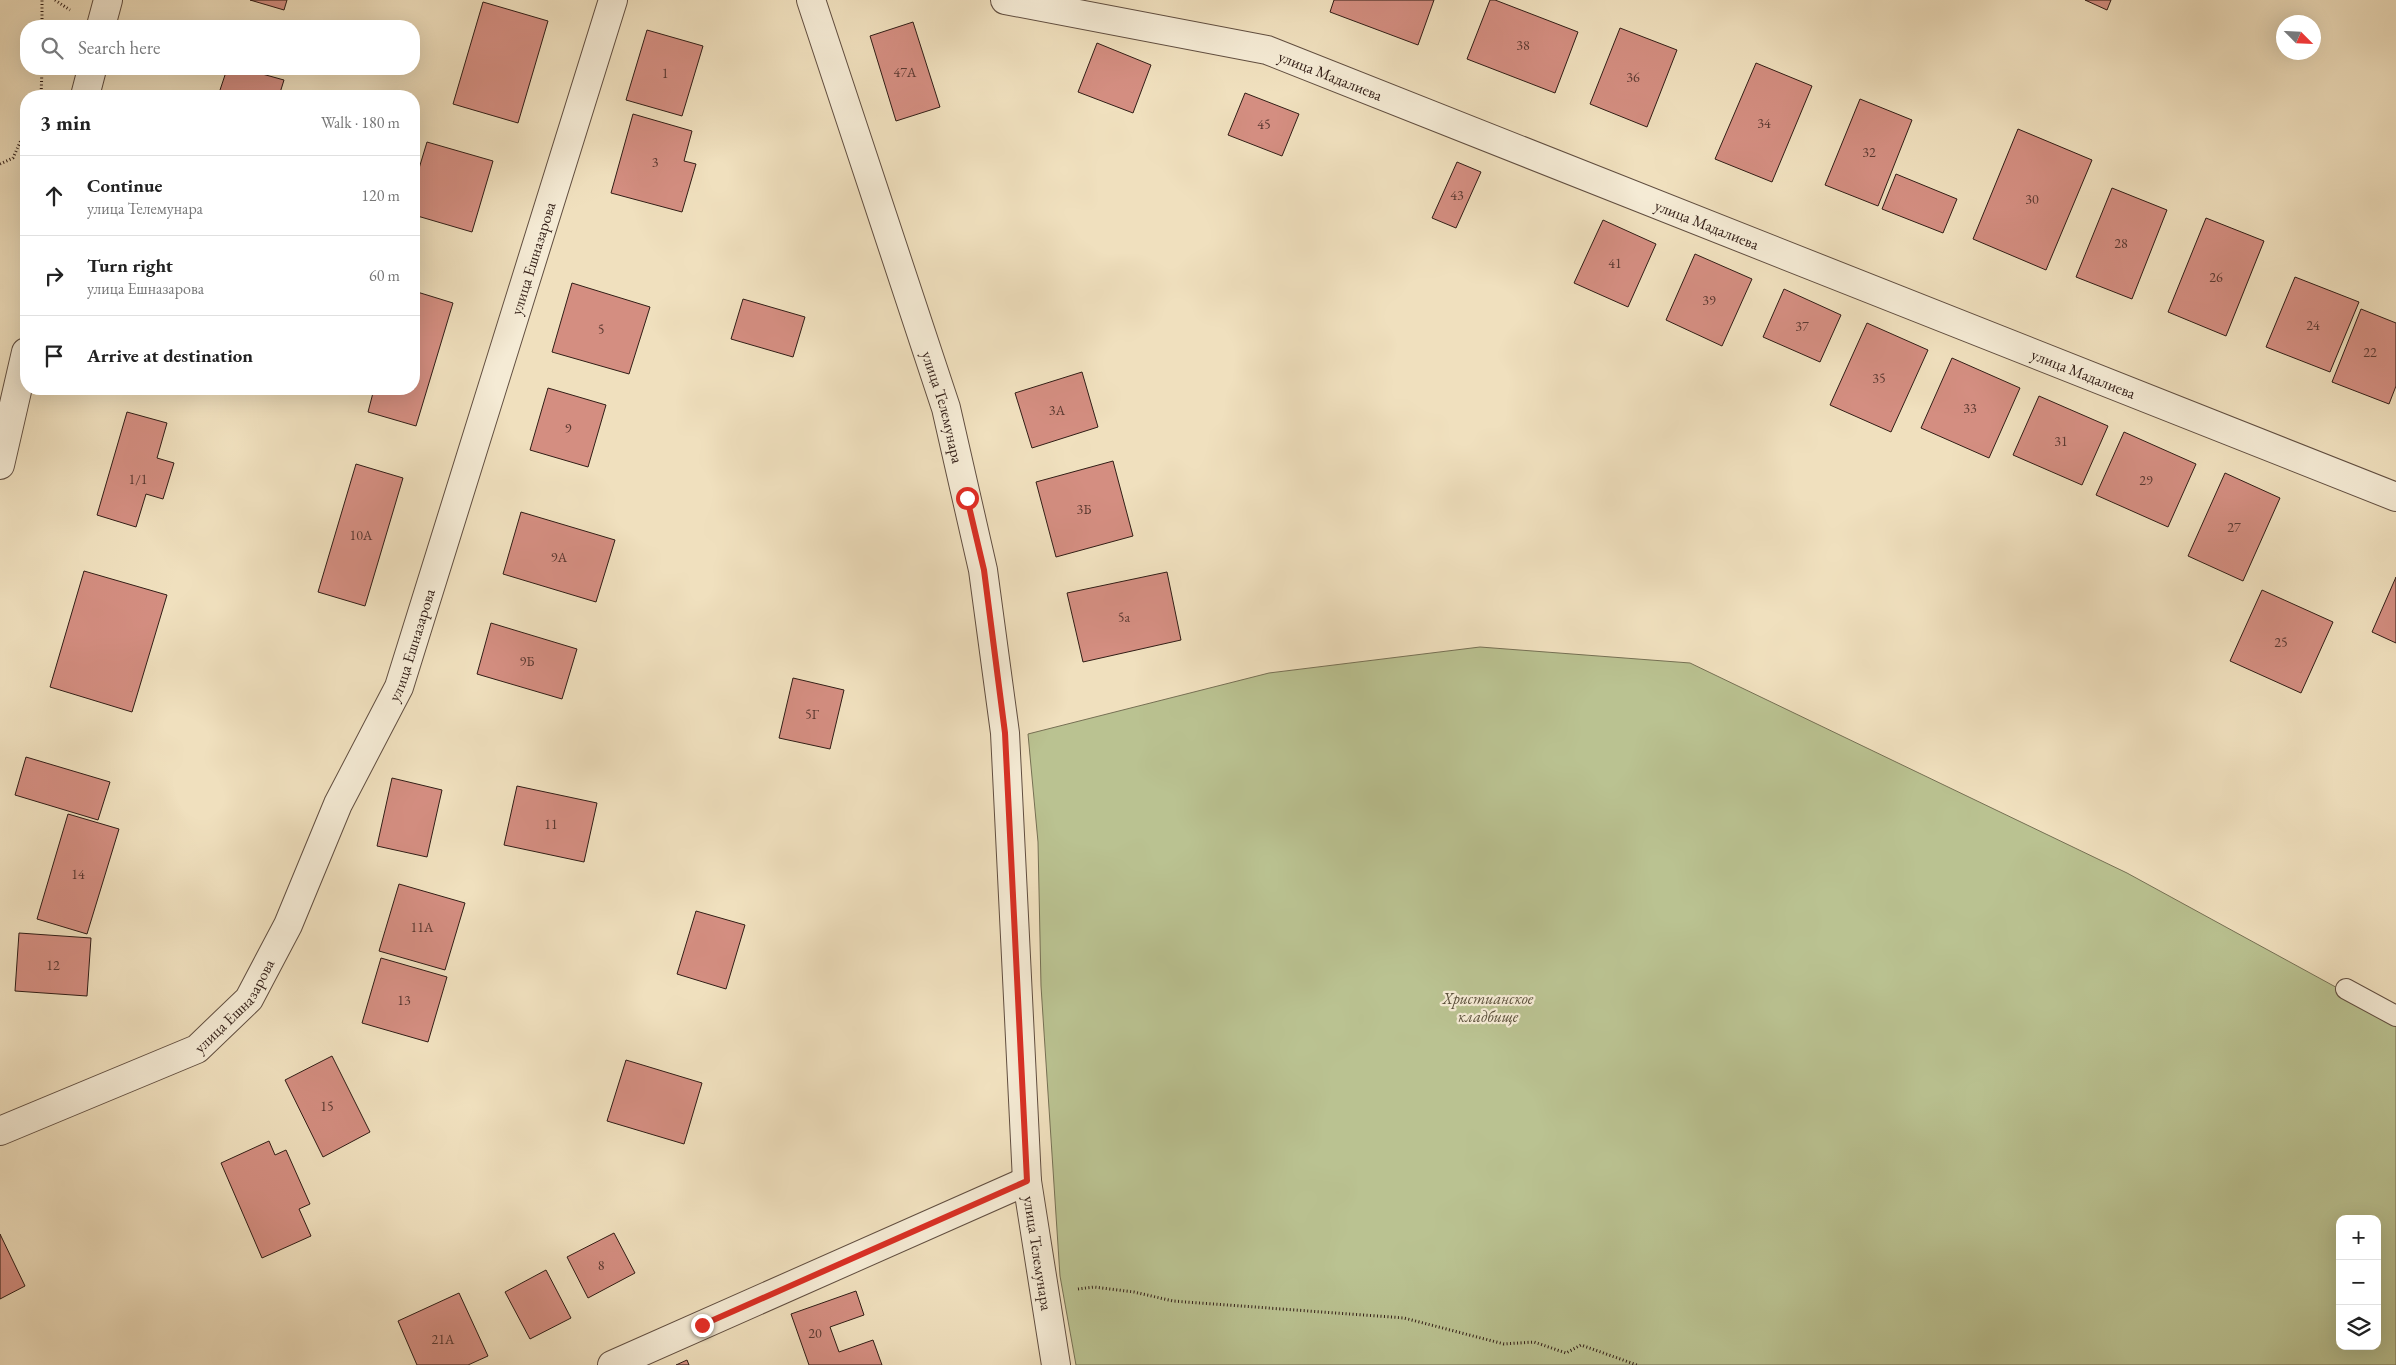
<!DOCTYPE html>
<html lang="en">
<head>
<meta charset="utf-8">
<style>
	:root { --surface:#fff; --page:#f6f6f6; --text:#222; --muted:#767676; --line:#e0e0e0 }
	body { margin:0; font-family:"EB Garamond",serif; background:var(--page); color:var(--text) }
	.controls { position:absolute; right:15px; bottom:15px; display:grid; overflow:hidden; border-radius:10px; box-shadow:0 5px 20px #0002 }
	.controls button { width:45px; height:45px; display:grid; place-items:center; padding:0; border:0; border-bottom:1px solid var(--line); background:var(--surface); color:var(--text); font:25px sans-serif }
	.compass { position:absolute; left:2276px; top:15px; width:45px; height:45px; border-radius:50%; background:var(--surface); box-shadow:0 5px 20px #0002; rotate:114deg }
	.stop { position:absolute; width:15px; height:15px; margin:-11px; border:4px solid #d93025; border-radius:50%; background:#fff }
	.stop.end { background:#d93025; border-color:#fff; box-shadow:0 1px 5px #0008 }
	.list { margin:0; padding:0; list-style:none }
	h2 { display:flex; justify-content:space-between; align-items:center; height:65px; margin:0; padding:0 20px; font-size:21px }
	h2 small { font-size:16px; font-weight:400; color:var(--muted) }
	.list li { display:grid; grid-template-columns:32px 1fr auto; gap:15px; align-items:center; box-sizing:border-box; height:80px; padding:0 20px; border-top:1px solid var(--line) }
	.list b { display:block; font-size:19px; white-space:nowrap }
	.list p { margin:0; font-size:16px; white-space:nowrap; color:var(--muted) }
	.list em { font-size:16px; font-style:normal; color:var(--muted) }
	.icon { flex:none; width:28px; height:28px; fill:none; stroke:currentColor; stroke-width:2; stroke-linecap:round; stroke-linejoin:round }
	.map { position:relative; flex:none; width:2396px; height:1365px; overflow:hidden }
	.search { position:absolute; background:var(--surface); box-shadow:0 5px 20px #0002; left:20px; top:20px; width:400px; height:55px; display:flex; align-items:center; gap:12px; box-sizing:border-box; padding:0 18px; border-radius:20px; color:var(--muted); font-size:19px }
	.panel { position:absolute; background:var(--surface); box-shadow:0 5px 20px #0002; left:20px; top:90px; width:400px; height:305px; border-radius:20px }
	.map>svg:first-child { display:block }
	.green { fill:#bac291; stroke:#767054; fill-rule:evenodd }
	.building { fill:#d48e81; stroke:#311d16 }
	.lines { fill:none; stroke-linecap:round; stroke-linejoin:round }
	.lane-casing { stroke:#614e40; stroke-width:22 }
	.street-casing { stroke:#614e40; stroke-width:30 }
	.path { stroke:#311d16; stroke-width:3; stroke-dasharray:1 2.5; stroke-linecap:butt }
	.lane { stroke:#f5ebd5; stroke-width:20 }
	.street { stroke:#f5ebd5; stroke-width:28 }
	.route { stroke:#d93025; stroke-width:6 }
	.labels { text-anchor:middle; dominant-baseline:central; stroke-width:4.5; stroke-linejoin:round; paint-order:stroke }
	.number-label { font-size:14px; fill:#5a3931 }
	.street-label { font-size:16px; fill:#311d16; stroke:#f5ebd5 }
	.park-label { font-size:16px; font-style:italic; fill:#5a4f3b; stroke:#f5ebd5 }
</style>
</head>
<body>
<div class="map">
<svg width="2396" height="1365" viewBox="0 0 2396 1365">
	<rect width="100%" height="100%" fill="#f0e0be"/>
	<filter id="stains"><feTurbulence type="fractalNoise" baseFrequency=".004" numOctaves="4"/><feColorMatrix values="0 0 0 0 .2 0 0 0 0 .09 0 0 0 0 .02 0 0 0 .5 -.17"/></filter>
	<radialGradient id="worn" r=".72"><stop offset=".6" stop-color="#630" stop-opacity="0"/><stop offset="1" stop-color="#630" stop-opacity=".3"/></radialGradient>
	<path class="green" d="M1480,647L1690,663L2127,873L2396,1020V1365H1076L1060,1276L1041,986L1038,842L1028,734L1269,673ZM2340,1219H2377V1346H2340Z"/>
	<g class="building">
		<path d="M250,0H287L284,10Z"/>
		<path d="M1334,0H1434L1418,45L1330,12Z"/>
		<path d="M1490,0H1495L1578,32L1555,93L1467,59Z"/>
		<path d="M2085,0H2111L2107,10Z"/>
		<path d="M483,2L548,21L518,123L453,104Z"/>
		<path d="M913,22L940,107L896,121L870,36Z"/>
		<path d="M1620,28L1677,50L1647,127L1590,104Z"/>
		<path d="M647,30L703,46L682,116L626,100Z"/>
		<path d="M1097,43L1151,65L1133,113L1078,92Z"/>
		<path d="M1756,63L1812,86L1772,182L1715,159Z"/>
		<path d="M227,69H244L284,80L279,96H218Z"/>
		<path d="M1245,93L1299,114L1282,156L1228,135Z"/>
		<path d="M1860,99L1912,120L1878,206L1825,185Z"/>
		<path d="M633,114L692,131L684,161L696,164L682,212L611,193Z"/>
		<path d="M2018,129L2092,160L2046,270L1973,239Z"/>
		<path d="M427,142L493,161L472,232L414,215V185Z"/>
		<path d="M1457,162L1481,172L1456,228L1432,218Z"/>
		<path d="M1896,174L1957,199L1943,233L1882,209Z"/>
		<path d="M2112,188L2167,210L2132,299L2076,277Z"/>
		<path d="M2206,218L2264,241L2226,336L2168,312Z"/>
		<path d="M1603,220L1656,244L1628,307L1574,283Z"/>
		<path d="M1695,254L1752,279L1722,346L1666,320Z"/>
		<path d="M2295,277L2359,302L2330,372L2266,347Z"/>
		<path d="M572,283L650,307L629,374L552,352Z"/>
		<path d="M1784,289L1841,315L1820,362L1763,337Z"/>
		<path d="M414,291L453,303L416,426L368,412L374,389H414Z"/>
		<path d="M743,299L805,317L793,357L731,339Z"/>
		<path d="M2361,309L2396,323V386L2389,404L2332,382Z"/>
		<path d="M1867,323L1928,350L1891,432L1830,405Z"/>
		<path d="M1952,358L2020,388L1989,458L1921,428Z"/>
		<path d="M1082,372L1098,427L1032,448L1015,393Z"/>
		<path d="M548,388L606,405L588,467L530,450Z"/>
		<path d="M2039,396L2108,426L2082,485L2013,455Z"/>
		<path d="M127,412L167,423L157,458L174,463L163,499L146,494L136,527L97,515Z"/>
		<path d="M2124,432L2196,464L2168,527L2096,495Z"/>
		<path d="M1113,461L1133,536L1056,557L1036,482Z"/>
		<path d="M356,464L403,478L365,606L318,592Z"/>
		<path d="M2225,473L2280,498L2243,581L2188,556Z"/>
		<path d="M521,512L615,540L596,602L503,574Z"/>
		<path d="M84,571L167,595L132,712L50,687Z"/>
		<path d="M1167,572L1181,640L1083,662L1067,593Z"/>
		<path d="M2396,577V643L2372,632Z"/>
		<path d="M2262,590L2333,622L2301,693L2230,661Z"/>
		<path d="M491,623L577,649L562,699L477,674Z"/>
		<path d="M793,678L844,690L830,749L779,738Z"/>
		<path d="M26,757L110,782L98,820L15,795Z"/>
		<path d="M392,778L442,790L427,857L377,846Z"/>
		<path d="M517,786L597,803L584,862L504,845Z"/>
		<path d="M68,814L119,829L87,934L37,919Z"/>
		<path d="M399,884L465,903L445,970L379,951Z"/>
		<path d="M696,911L745,925L726,989L677,974Z"/>
		<path d="M19,933L91,938L87,996L15,991Z"/>
		<path d="M381,958L447,977L428,1042L362,1023Z"/>
		<path d="M332,1056L370,1132L323,1157L285,1080Z"/>
		<path d="M626,1060L702,1083L684,1144L607,1121Z"/>
		<path d="M269,1141L275,1155L286,1150L310,1204L299,1209L311,1236L262,1258L221,1163Z"/>
		<path d="M614,1233L635,1273L588,1298L567,1257Z"/>
		<path d="M0,1234L25,1286L0,1299Z"/>
		<path d="M546,1270L571,1318L530,1339L505,1292Z"/>
		<path d="M856,1291L864,1315L830,1327L839,1352L873,1340L882,1365H809L791,1314Z"/>
		<path d="M459,1293L488,1356L468,1365H417L398,1321Z"/>
		<path d="M687,1360L689,1365H676Z"/>
	</g>
	<g class="lines">
		<defs>
			<path id="lane" d="M2346,989L2396,1016"/>
			<g id="street">
				<path id="s1" d="M811,0L946,408L983,570L1005,733L1027,1181L1056,1365"/>
				<path id="s2" d="M1005,0L1267,50L2396,497"/>
				<path d="M101,26L108,0"/>
				<path d="M85,96L92,69"/>
				<path d="M0,465L26,352"/>
				<path id="s3" d="M0,1131L197,1049L249,999L288,925L338,804L399,687L613,0"/>
				<path d="M612,1365L1027,1181"/>
			</g>
		</defs>
		<use href="#lane" class="lane-casing"/>
		<use href="#street" class="street-casing"/>
		<g class="path">
			<path d="M55,0L70,10"/>
			<path d="M42,26V0"/>
			<path d="M41,96L42,69"/>
			<path d="M0,164L13,158L26,129"/>
			<path d="M1078,1289L1094,1287L1134,1292L1173,1301L1404,1318L1504,1344L1534,1342L1566,1353L1581,1345L1637,1365"/>
		</g>
		<use href="#lane" class="lane"/>
		<use href="#street" class="street"/>
	</g>
	<g class="lines">
		<path class="route" d="M702,1325L1027,1181L1005,733L984,570L967,498"/>
	</g>
	<g class="labels">
		<g class="number-label">
			<text x="1523" y="45">38</text>
			<text x="905" y="72">47А</text>
			<text x="665" y="73">1</text>
			<text x="1633" y="77">36</text>
			<text x="1764" y="123">34</text>
			<text x="1264" y="124">45</text>
			<text x="1869" y="152">32</text>
			<text x="655" y="162">3</text>
			<text x="1457" y="195">43</text>
			<text x="2032" y="199">30</text>
			<text x="2121" y="243">28</text>
			<text x="1615" y="263">41</text>
			<text x="2216" y="277">26</text>
			<text x="1709" y="300">39</text>
			<text x="2313" y="325">24</text>
			<text x="1802" y="326">37</text>
			<text x="601" y="329">5</text>
			<text x="2370" y="352">22</text>
			<text x="1879" y="378">35</text>
			<text x="1970" y="408">33</text>
			<text x="1057" y="410">3А</text>
			<text x="568" y="428">9</text>
			<text x="2061" y="441">31</text>
			<text x="138" y="479">1/1</text>
			<text x="2146" y="480">29</text>
			<text x="1084" y="509">3Б</text>
			<text x="2234" y="527">27</text>
			<text x="361" y="535">10А</text>
			<text x="559" y="557">9А</text>
			<text x="1124" y="617">5а</text>
			<text x="2281" y="642">25</text>
			<text x="527" y="661">9Б</text>
			<text x="812" y="714">5Г</text>
			<text x="551" y="824">11</text>
			<text x="78" y="874">14</text>
			<text x="422" y="927">11А</text>
			<text x="53" y="965">12</text>
			<text x="404" y="1000">13</text>
			<text x="327" y="1106">15</text>
			<text x="601" y="1265">8</text>
			<text x="815" y="1333">20</text>
			<text x="443" y="1339">21А</text>
		</g>
		<g class="street-label">
			<text stroke="none"><textPath href="#s2" startOffset="335">улица Мадалиева</textPath></text>
			<text stroke="none"><textPath href="#s2" startOffset="740">улица Мадалиева</textPath></text>
			<text stroke="none"><textPath href="#s3" startOffset="1081">улица Ешназарова</textPath></text>
			<text stroke="none"><textPath href="#s2" startOffset="1145">улица Мадалиева</textPath></text>
			<text stroke="none"><textPath href="#s1" startOffset="428">улица Телемунара</textPath></text>
			<text stroke="none"><textPath href="#s3" startOffset="676">улица Ешназарова</textPath></text>
			<text stroke="none"><textPath href="#s3" startOffset="271">улица Ешназарова</textPath></text>
			<text stroke="none"><textPath href="#s1" startOffset="1282">улица Телемунара</textPath></text>
		</g>
		<g class="park-label">
			<text x="1488" y="998">Христианское<tspan x="1488" dy="18">кладбище</tspan></text>
		</g>
	</g>
	<rect width="100%" height="100%" filter="url(#stains)"/>
	<rect width="100%" height="100%" fill="url(#worn)"/>
</svg>
<div class="controls">
<button>+</button>
<button>−</button>
<button><svg class="icon" aria-label="layers" viewBox="0 0 24 24"><path d="M12 4l9 5-9 5-9-5zM3 14l9 5 9-5"/></svg></button>
</div>
<svg class="compass" viewBox="-18 -18 36 36"><path d="M0-13l5 13h-10z" fill="#e53935"/><path d="M0 13l5-13h-10z" fill="#767676"/></svg>
<div class="stop" style="left:967px;top:498px"></div>
<div class="stop end" style="left:702px;top:1325px"></div>
<div class="search"><svg class="icon" aria-label="search" viewBox="0 0 24 24"><circle cx="10" cy="10" r="6"/><path d="M15 15l6 6"/></svg>Search here</div>
<section class="panel">
<h2>3 min<small>Walk · 180 m</small></h2>
<ul class="list">
<li><svg class="icon" aria-label="ahead" viewBox="0 0 24 24"><path d="M12 20V5M6 11l6-6 6 6"/></svg><div><b>Continue</b><p>улица Телемунара</p></div><em>120 m</em></li>
<li><svg class="icon" aria-label="right" viewBox="0 0 24 24"><path d="M7 20v-9h11M14 6l5 5-5 5"/></svg><div><b>Turn right</b><p>улица Ешназарова</p></div><em>60 m</em></li>
<li><svg class="icon" aria-label="arrive" viewBox="0 0 24 24"><path d="M6 21V4h12l-3 4 3 4H6"/></svg><div><b>Arrive at destination</b></div></li>
</ul>
</section>
</div>
</body>
</html>
